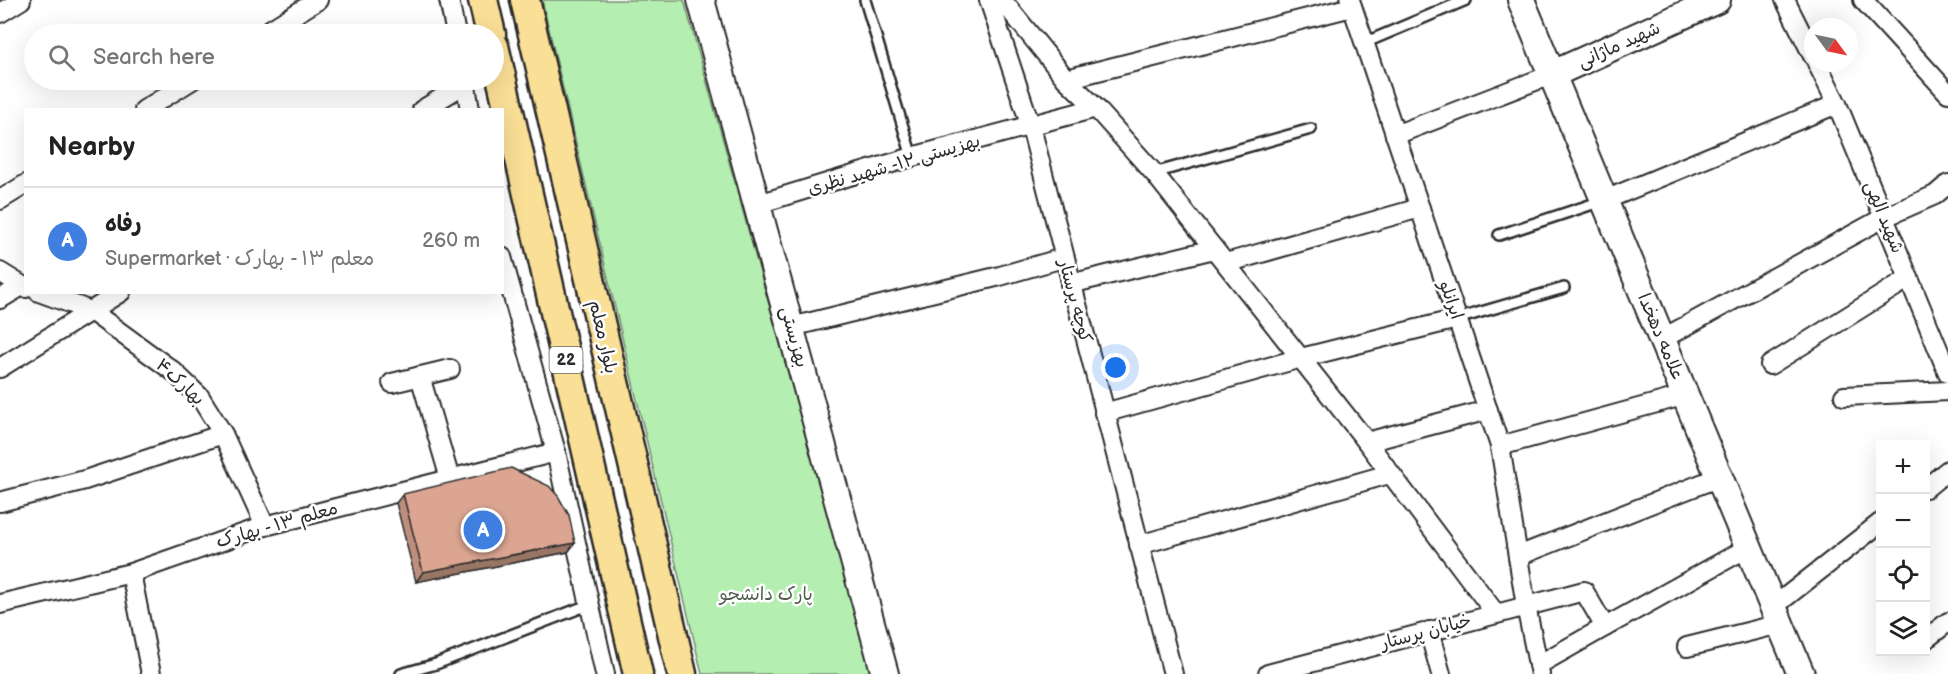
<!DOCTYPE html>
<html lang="en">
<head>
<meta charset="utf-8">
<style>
	:root { --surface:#fff; --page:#f6f6f6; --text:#222; --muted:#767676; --line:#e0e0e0; --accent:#2563eb }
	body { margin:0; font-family:"Balsamiq Sans","Playpen Sans Arabic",sans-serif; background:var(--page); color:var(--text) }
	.controls { position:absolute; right:18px; bottom:18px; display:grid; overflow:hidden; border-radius:0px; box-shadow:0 6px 24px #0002 }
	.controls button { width:54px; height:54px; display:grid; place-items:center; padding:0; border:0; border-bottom:2px solid var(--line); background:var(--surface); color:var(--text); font:30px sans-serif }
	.compass { position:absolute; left:1804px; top:18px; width:54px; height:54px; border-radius:50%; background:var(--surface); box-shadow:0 6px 24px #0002; rotate:123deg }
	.you { position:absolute; left:1116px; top:368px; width:21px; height:21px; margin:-15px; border:4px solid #fff; border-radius:50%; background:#1a73e8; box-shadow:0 0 0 9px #1a73e833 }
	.badge { display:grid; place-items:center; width:39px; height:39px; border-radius:50%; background:var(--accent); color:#fff; font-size:20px; font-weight:700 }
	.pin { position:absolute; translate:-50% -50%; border:3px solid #fff; box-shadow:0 2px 6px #0006 }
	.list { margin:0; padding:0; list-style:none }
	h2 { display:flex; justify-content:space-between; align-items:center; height:78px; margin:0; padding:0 24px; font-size:26px }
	h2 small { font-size:20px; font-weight:400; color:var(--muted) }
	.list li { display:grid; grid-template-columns:39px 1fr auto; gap:18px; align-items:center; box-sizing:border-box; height:108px; padding:0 24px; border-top:2px solid var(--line) }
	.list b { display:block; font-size:22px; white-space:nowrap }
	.list p { margin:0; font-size:20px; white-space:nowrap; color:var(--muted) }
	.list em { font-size:20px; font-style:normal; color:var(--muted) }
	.icon { flex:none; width:33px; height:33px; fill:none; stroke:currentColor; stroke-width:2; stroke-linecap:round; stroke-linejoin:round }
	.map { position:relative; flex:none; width:1948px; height:674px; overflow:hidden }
	.search { position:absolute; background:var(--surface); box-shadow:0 6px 24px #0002; left:24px; top:24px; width:480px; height:66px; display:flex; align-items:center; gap:15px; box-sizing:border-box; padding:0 21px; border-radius:33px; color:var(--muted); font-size:22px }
	.panel { position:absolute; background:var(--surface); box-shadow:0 6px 24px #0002; left:24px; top:108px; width:480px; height:186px; border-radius:0px }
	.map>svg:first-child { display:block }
	.green { fill:#b5eeb1; stroke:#708c6e; stroke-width:1.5 }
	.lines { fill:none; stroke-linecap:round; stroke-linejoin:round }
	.lane-casing { stroke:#2b2b2b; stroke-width:14 }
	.street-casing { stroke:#2b2b2b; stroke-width:22 }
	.secondary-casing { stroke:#2b2b2b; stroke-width:30 }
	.primary-casing { stroke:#2b2b2b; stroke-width:33 }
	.lane { stroke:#fff; stroke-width:9 }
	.street { stroke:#fff; stroke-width:18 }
	.secondary { stroke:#fff; stroke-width:26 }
	.primary { stroke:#fadf96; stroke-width:28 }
	.wall { fill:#bc8e7d; stroke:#2b2b2b; stroke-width:1.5 }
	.shaded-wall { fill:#997466; stroke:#2b2b2b; stroke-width:1.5 }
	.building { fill:#dba591; stroke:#2b2b2b; stroke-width:1.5 }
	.labels { text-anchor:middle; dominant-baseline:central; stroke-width:5; stroke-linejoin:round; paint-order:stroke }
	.shield { fill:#fff; stroke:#6b6b6b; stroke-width:1.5 }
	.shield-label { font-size:16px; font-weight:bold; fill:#2b2b2b }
	.street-label { font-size:18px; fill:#2b2b2b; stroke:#fff }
	.park-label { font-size:18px; fill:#4e5c4c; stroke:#fff }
</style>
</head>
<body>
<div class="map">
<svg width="1948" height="674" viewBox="0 0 1948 674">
	<rect width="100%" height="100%" fill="#fff"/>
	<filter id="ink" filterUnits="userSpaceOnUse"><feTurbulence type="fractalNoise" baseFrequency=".0167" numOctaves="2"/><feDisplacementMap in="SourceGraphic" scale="12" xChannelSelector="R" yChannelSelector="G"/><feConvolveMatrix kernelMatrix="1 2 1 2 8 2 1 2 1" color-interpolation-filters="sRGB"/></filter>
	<g filter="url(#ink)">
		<path class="green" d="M542,0H684L872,674H702Z"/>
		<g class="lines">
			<defs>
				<g id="lane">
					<path d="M865,0L912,157"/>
					<path d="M1364,43L1466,0"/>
					<path d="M1154,173L1311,129"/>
					<path d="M1499,235L1602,201"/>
					<path d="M1457,319L1564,288"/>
					<path d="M401,674L436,664L588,605"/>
				</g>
				<g id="street">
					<path d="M449,0L456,34"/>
					<path d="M989,0L1031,127L1173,674"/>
					<path d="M1002,0L1066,79L1096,108L1154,173L1367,442L1496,614"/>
					<path d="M1350,0L1500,446L1526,606L1540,674"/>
					<path d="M1785,0L1813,56"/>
					<path d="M1863,0L1948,93"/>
					<path d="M0,13L21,0"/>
					<path d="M263,34L318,0"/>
					<path d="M1817,63L1837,104L1948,373"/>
					<path d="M1066,79L1352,7"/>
					<path d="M465,80L470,110"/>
					<path d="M144,110L192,80"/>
					<path d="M422,110L466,83"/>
					<path d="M1395,135L1553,74"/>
					<path d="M0,200L26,184"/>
					<path d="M1605,200L1837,104"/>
					<path d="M758,204L912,157L1096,108"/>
					<path d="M502,257L556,452L605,674"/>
					<path d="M1226,263L1420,208"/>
					<path d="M0,272L26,288"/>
					<path d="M1070,284L1214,249"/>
					<path d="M39,292L91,311L173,371L200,397L223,434L265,526"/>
					<path d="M0,299L22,286"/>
					<path d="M791,327L1000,276L1063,258"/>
					<path d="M1662,339L1885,217L1935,195L1948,184"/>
					<path d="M1770,365L1909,278"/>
					<path d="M0,368L121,292"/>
					<path d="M420,376L450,479"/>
					<path d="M392,383L450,369"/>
					<path d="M1844,396L1948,391"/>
					<path d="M1104,413L1301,358L1457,319"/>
					<path d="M1367,442L1488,410"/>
					<path d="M1500,446L1686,395"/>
					<path d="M1926,488L1948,470"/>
					<path d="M0,502L85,480L223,434"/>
					<path d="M1139,545L1389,474"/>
					<path d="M1518,556L1719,477"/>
					<path d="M131,573L151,674"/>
					<path d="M0,604L131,573L265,526L556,452"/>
					<path d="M1773,607L1880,523"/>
					<path d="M1429,631L1441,674"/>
					<path d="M1926,639L1948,622"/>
					<path d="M1687,647L1780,624"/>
					<path d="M1538,665L1605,627"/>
					<path d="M1268,674L1584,591L1605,627L1749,547"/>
				</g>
				<g id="secondary">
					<path d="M701,0L885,674"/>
					<path d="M1521,0L1801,674"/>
					<path d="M1553,74L1717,0"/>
				</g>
				<g id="primary">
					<path d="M483,0L491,34"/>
					<path d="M525,0L682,674"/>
					<path d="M494,46L638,674"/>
				</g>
			</defs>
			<use href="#lane" class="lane-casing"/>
			<use href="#street" class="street-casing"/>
			<use href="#secondary" class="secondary-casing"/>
			<use href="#primary" class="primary-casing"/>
			<use href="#lane" class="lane"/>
			<use href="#street" class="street"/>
			<use href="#secondary" class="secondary"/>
			<use href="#primary" class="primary"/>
		</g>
		<path class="wall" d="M403,494L575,543L568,552L416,582L396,503Z"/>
		<path class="shaded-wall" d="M575,543L568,552L416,582L423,572Z"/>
		<path class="building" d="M511,468L549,486L558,496L569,515L575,543L423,572L403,494Z"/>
	</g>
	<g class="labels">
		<rect class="shield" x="549.5" y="347" width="33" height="26" rx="4.5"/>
		<g class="shield-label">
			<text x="566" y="360">22</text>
		</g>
		<g class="street-label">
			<text transform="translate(1619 45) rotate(-24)">شهید ماژانی</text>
			<text transform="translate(894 165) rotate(-16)">بهزیستی ۱۲- شهید نظری</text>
			<text transform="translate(1884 217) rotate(68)">شهید الهی</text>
			<text transform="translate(1451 300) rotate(71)">ایرانلو</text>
			<text transform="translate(1075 301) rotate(75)">کوچه پرستار</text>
			<text transform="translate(603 337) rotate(77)">بلوار معلم</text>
			<text transform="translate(794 337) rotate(75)">بهزیستی</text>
			<text transform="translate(1661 337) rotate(67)">علامه دهخدا</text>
			<text transform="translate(180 382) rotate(43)">بهارک۴</text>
			<text transform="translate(277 525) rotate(-16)">معلم ۱۳ - بهارک</text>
			<text transform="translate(1426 632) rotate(-15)">خیابان پرستار</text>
		</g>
		<g class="park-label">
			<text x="766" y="594">پارک دانشجو</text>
		</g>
	</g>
</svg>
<div class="controls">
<button>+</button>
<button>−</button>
<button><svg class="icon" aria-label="locate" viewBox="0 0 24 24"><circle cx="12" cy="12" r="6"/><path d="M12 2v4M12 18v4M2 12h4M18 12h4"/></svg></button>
<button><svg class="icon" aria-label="layers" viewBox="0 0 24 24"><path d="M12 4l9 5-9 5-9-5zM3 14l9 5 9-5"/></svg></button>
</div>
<svg class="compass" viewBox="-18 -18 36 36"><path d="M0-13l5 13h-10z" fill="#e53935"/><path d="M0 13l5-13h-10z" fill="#767676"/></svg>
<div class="you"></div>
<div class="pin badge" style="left:483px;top:530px;background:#3f7fe0">A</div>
<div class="search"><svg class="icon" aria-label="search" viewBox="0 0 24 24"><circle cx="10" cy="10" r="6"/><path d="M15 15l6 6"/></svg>Search here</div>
<section class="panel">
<h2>Nearby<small></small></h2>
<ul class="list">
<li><span class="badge" style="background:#3f7fe0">A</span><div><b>رفاه</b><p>Supermarket · معلم ۱۳ - بهارک</p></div><em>260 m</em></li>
</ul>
</section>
</div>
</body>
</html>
